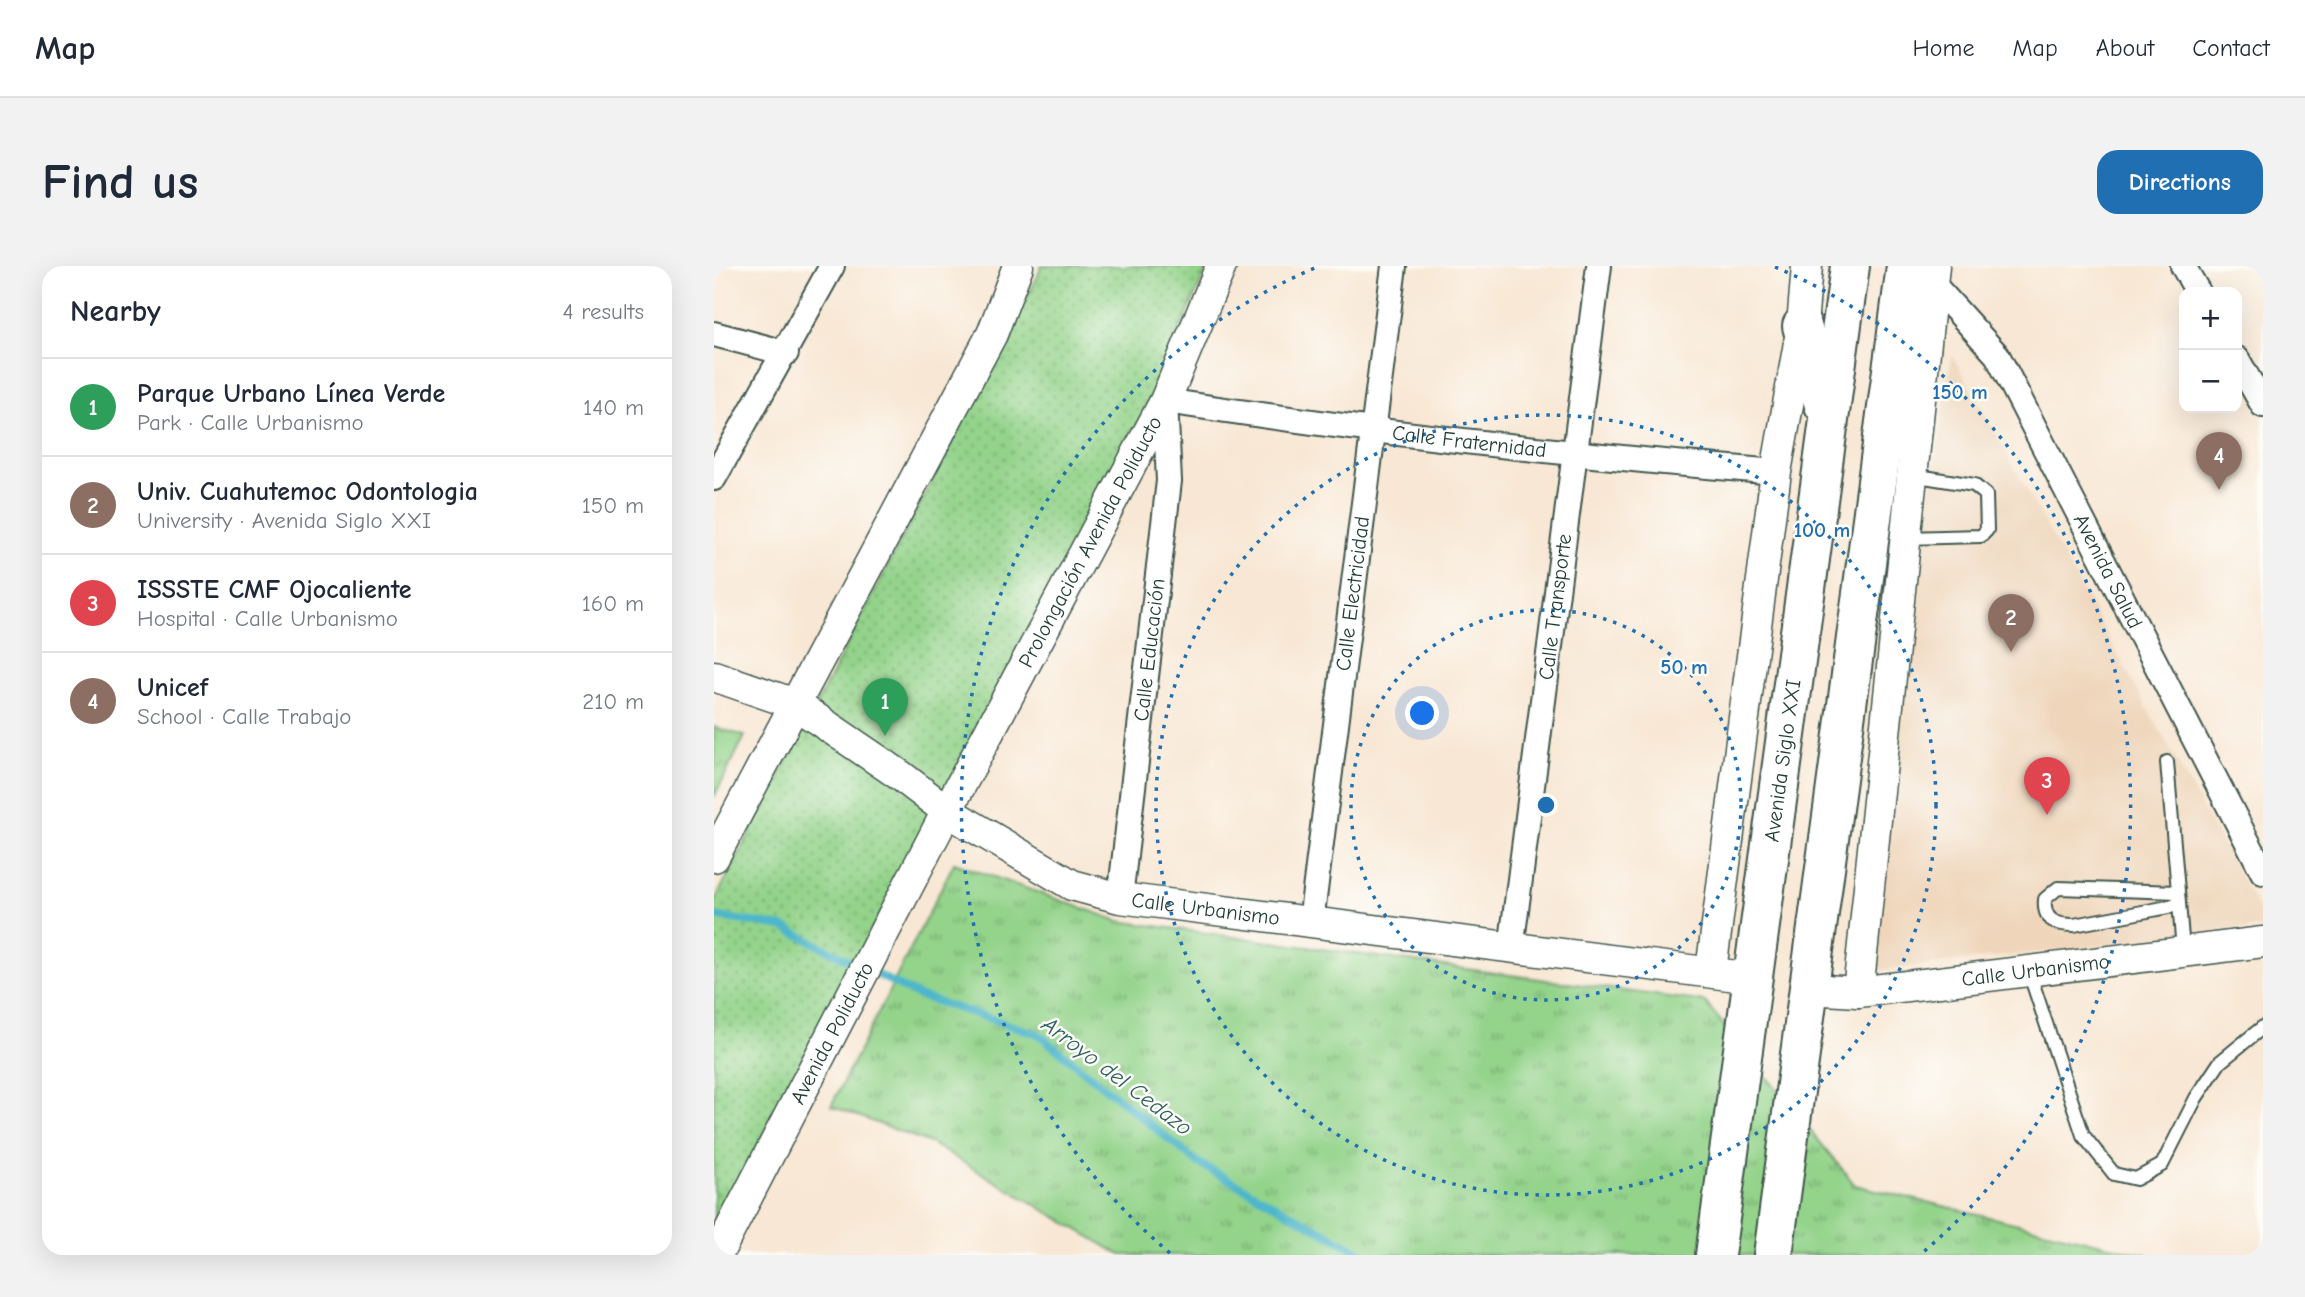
<!DOCTYPE html>
<html lang="en">
<head>
<meta charset="utf-8">
<style>
	:root { --surface:#fff; --page:#f2f2f3; --text:#1f2937; --muted:#747a83; --line:#e0e1e3; --accent:#1f6fb2 }
	body { margin:0; font-family:"Comic Neue",sans-serif; background:var(--page); color:var(--text) }
	.controls { position:absolute; right:21px; top:21px; display:grid; overflow:hidden; border-radius:14px; box-shadow:0 7px 28px #0002 }
	.controls button { width:63px; height:63px; display:grid; place-items:center; padding:0; border:0; border-bottom:2px solid var(--line); background:var(--surface); color:var(--text); font:35px sans-serif }
	.you { position:absolute; left:709px; top:448px; width:24px; height:24px; margin:-18px; border:5px solid #fff; border-radius:50%; background:#1a73e8; box-shadow:0 0 0 10px #1a73e833 }
	.badge { display:grid; place-items:center; width:46px; height:46px; border-radius:50%; background:var(--accent); color:#fff; font-size:23px; font-weight:700 }
	.pin { position:absolute; translate:-50% -58px; filter:drop-shadow(0 2px 4px #0008) }
	.pin::after { content:''; position:absolute; top:37px; width:24px; height:21px; background:inherit; clip-path:polygon(0 0,100% 0,50% 100%) }
	.list { margin:0; padding:0; list-style:none }
	h2 { display:flex; justify-content:space-between; align-items:center; height:91px; margin:0; padding:0 28px; font-size:30px }
	h2 small { font-size:23px; font-weight:400; color:var(--muted) }
	.list li { display:grid; grid-template-columns:46px 1fr auto; gap:21px; align-items:center; box-sizing:border-box; height:98px; padding:0 28px; border-top:2px solid var(--line) }
	.list b { display:block; font-size:26px; white-space:nowrap }
	.list p { margin:0; font-size:23px; white-space:nowrap; color:var(--muted) }
	.list em { font-size:23px; font-style:normal; color:var(--muted) }
	.map { position:relative; flex:none; width:1549px; height:989px; overflow:hidden; border-radius:21px }
	header { display:flex; align-items:center; gap:42px; box-sizing:border-box; height:98px; padding:0 35px; background:var(--surface); border-bottom:2px solid var(--line) }
	header strong { font-size:33px }
	nav { display:flex; gap:38px; margin-inline-start:auto; font-size:24px }
	.intro { display:flex; align-items:center; justify-content:space-between; box-sizing:border-box; height:168px; padding:0 42px }
	h1 { margin:0; font-size:49px }
	.button { padding:18px 32px; border-radius:21px; background:var(--accent); color:#fff; font-size:24px; font-weight:700 }
	main { display:flex; gap:42px; padding:0 42px }
	aside { flex:1; background:var(--surface); border-radius:21px; box-shadow:0 7px 28px #0002 }
	.map>svg:first-child { display:block }
	.built { fill:#efd6bb }
	.grass { fill:url(#grass-tufts); stroke:#59885f; stroke-width:2 }
	.park { fill:url(#park-dots); stroke:#59885f; stroke-width:2 }
	.lines { fill:none; stroke-linecap:round; stroke-linejoin:round }
	.stream { stroke:#4db6ca; stroke-width:8 }
	.service-casing { stroke:#40564c; stroke-width:16 }
	.minor-casing { stroke:#40564c; stroke-width:28 }
	.tertiary-casing { stroke:#40564c; stroke-width:33 }
	.trunk-casing { stroke:#40564c; stroke-width:42 }
	.service { stroke:#fff; stroke-width:12 }
	.minor { stroke:#fff; stroke-width:24 }
	.tertiary { stroke:#fff; stroke-width:30 }
	.trunk { stroke:#fff; stroke-width:38 }
	.ring { fill:none; stroke:#1f6fb2; stroke-width:3.5; stroke-dasharray:3.5 7 }
	.labels { text-anchor:middle; dominant-baseline:central; stroke-width:5; stroke-linejoin:round; paint-order:stroke }
	.street-label { font-size:21px; fill:#1f3d34; stroke:#fdfcf7 }
	.water-label { font-size:23px; font-style:italic; fill:#2d6161; stroke:#fdfcf7 }
	.centre { fill:#1f6fb2; stroke:#fdfcf7; stroke-width:3.5 }
	.ring-label { font-size:21px; text-anchor:middle; font-weight:bold; fill:#1f6fb2; stroke:#fdfcf7; stroke-width:5; stroke-linejoin:round; paint-order:stroke }
</style>
</head>
<body>
<header>
<strong>Map</strong>
<nav><a>Home</a><a>Map</a><a>About</a><a>Contact</a></nav>
</header>
<div class="intro"><h1>Find us</h1><a class="button">Directions</a></div>
<main>
<aside>
<h2>Nearby<small>4 results</small></h2>
<ul class="list">
<li><span class="badge" style="background:#2e9e5b">1</span><div><b>Parque Urbano Línea Verde</b><p>Park · Calle Urbanismo</p></div><em>140 m</em></li>
<li><span class="badge" style="background:#8d6e63">2</span><div><b>Univ. Cuahutemoc Odontologia</b><p>University · Avenida Siglo XXI</p></div><em>150 m</em></li>
<li><span class="badge" style="background:#e0444e">3</span><div><b>ISSSTE CMF Ojocaliente</b><p>Hospital · Calle Urbanismo</p></div><em>160 m</em></li>
<li><span class="badge" style="background:#8d6e63">4</span><div><b>Unicef</b><p>School · Calle Trabajo</p></div><em>210 m</em></li>
</ul>
</aside>
<div class="map">
<svg width="1549" height="989" viewBox="0 0 1549 989">
	<defs>
		<pattern id="grass-tufts" width="24" height="20" patternUnits="userSpaceOnUse" patternTransform="scale(1.75)"><rect width="24" height="20" fill="#93d38a"/><path d="M3 7l-1-3M5 7V3M7 7l1-3M15 17l-1-3M17 17v-4M19 17l1-3" fill="none" stroke="#77ac72"/></pattern>
		<pattern id="park-dots" width="8" height="8" patternUnits="userSpaceOnUse" patternTransform="scale(1.75)"><rect width="8" height="8" fill="#93d38a"/><path d="M2 2h.1M6 6h.1" fill="none" stroke="#77ac72" stroke-width="1.8" stroke-linecap="round"/></pattern>
	</defs>
	<rect width="100%" height="100%" fill="#fdfcf7"/>
	<filter id="ink" filterUnits="userSpaceOnUse"><feTurbulence type="fractalNoise" baseFrequency=".0143" numOctaves="2"/><feDisplacementMap in="SourceGraphic" scale="14" xChannelSelector="R" yChannelSelector="G"/><feConvolveMatrix kernelMatrix="1 2 1 2 8 2 1 2 1" color-interpolation-filters="sRGB"/></filter>
	<filter id="wash" filterUnits="userSpaceOnUse"><feTurbulence type="fractalNoise" baseFrequency=".00686" numOctaves="4" result="noise"/><feDisplacementMap in="SourceGraphic" scale="28" xChannelSelector="R" yChannelSelector="G"/><feGaussianBlur stdDeviation="1.57" result="paint"/><feColorMatrix in="noise" values="0 0 0 0 0 0 0 0 0 0 0 0 0 0 0 0 0 1.4 0 .05"/><feComposite in="paint" operator="in"/></filter>
	<g filter="url(#wash)">
		<rect width="100%" height="100%" fill="#f8e7d4"/>
		<path class="built" d="M1238,89L1549,651V661L1161,705L1185,439L1199,327Z"/>
		<g class="grass">
			<path d="M0,461L31,470L0,531Z"/>
			<path d="M240,597L405,655L991,736L1141,919L1434,989H407L216,877L117,840Z"/>
		</g>
		<path class="park" d="M327,0H494L427,155L0,963V636L324,10Z"/>
		<g class="lines">
			<g class="stream">
				<path d="M0,650L69,661L146,700"/>
				<path d="M158,706L205,730L324,768L483,896L651,989"/>
			</g>
		</g>
	</g>
	<g filter="url(#ink)">
		<g class="lines">
			<defs>
				<g id="service">
					<path d="M1192,272L1267,270L1273,264L1272,229L1260,219L1198,209"/>
					<path d="M1453,496L1469,684"/>
					<path d="M1464,626L1344,622L1331,633C1329,654 1341,659 1360,659L1465,639"/>
					<path d="M1315,706L1369,869L1400,908L1422,913L1448,899L1482,832L1506,796L1549,761"/>
				</g>
				<g id="minor">
					<path d="M1469,0L1484,26"/>
					<path id="s1" d="M1218,17L1283,89L1549,606"/>
					<path d="M0,68L72,87"/>
					<path d="M1523,93L1549,139"/>
					<path d="M0,212L118,0"/>
					<path id="s2" d="M406,632L455,215L451,135C655,166 856,189 1062,206"/>
					<path id="s3" d="M597,656L680,0"/>
					<path id="s4" d="M797,683L885,0"/>
				</g>
				<g id="tertiary">
					<path id="s5" d="M0,410L81,438L187,510L233,545L358,619L406,632L1039,712"/>
					<path d="M0,591L278,68L304,0"/>
					<path d="M997,705L1062,206L1088,60L1093,0"/>
					<path id="s6" d="M1094,723L1144,726L1549,676"/>
					<path d="M1144,726L1220,0"/>
					<path id="s7" d="M3,989L233,545L451,135L507,0"/>
				</g>
				<g id="trunk">
					<path d="M1088,60L1110,139"/>
					<path id="s8" d="M1001,989L1136,0"/>
					<path d="M1059,989L1192,0"/>
				</g>
			</defs>
			<use href="#service" class="service-casing"/>
			<use href="#minor" class="minor-casing"/>
			<use href="#tertiary" class="tertiary-casing"/>
			<use href="#trunk" class="trunk-casing"/>
			<use href="#service" class="service"/>
			<use href="#minor" class="minor"/>
			<use href="#tertiary" class="tertiary"/>
			<use href="#trunk" class="trunk"/>
		</g>
	</g>
	<g class="ring">
		<circle cx="832" cy="539" r="195"/>
		<circle cx="832" cy="539" r="390"/>
		<path d="M456 987A585 585 0 0 1 603 1M1061 1A585 585 0 0 1 1208 987"/>
	</g>
	<g class="labels">
		<g class="street-label">
			<text stroke="none"><textPath href="#s2" startOffset="807">Calle Fraternidad</textPath></text>
			<text stroke="none"><textPath href="#s7" startOffset="805">Prolongación Avenida Poliducto</textPath></text>
			<text stroke="none"><textPath href="#s1" startOffset="340">Avenida Salud</textPath></text>
			<text stroke="none"><textPath href="#s3" startOffset="331">Calle Electricidad</textPath></text>
			<text stroke="none"><textPath href="#s4" startOffset="345">Calle Transporte</textPath></text>
			<text stroke="none"><textPath href="#s2" startOffset="250">Calle Educación</textPath></text>
			<text stroke="none"><textPath href="#s8" startOffset="499">Avenida Siglo XXI</textPath></text>
			<text stroke="none"><textPath href="#s5" startOffset="553">Calle Urbanismo</textPath></text>
			<text stroke="none"><textPath href="#s6" startOffset="229">Calle Urbanismo</textPath></text>
			<text stroke="none"><textPath href="#s7" startOffset="250">Avenida Poliducto</textPath></text>
		</g>
		<g class="water-label">
			<text transform="translate(403 810) rotate(37)">Arroyo del Cedazo</text>
		</g>
	</g>
	<circle cx="832" cy="539" r="10" class="centre"/>
	<g class="ring-label">
		<text x="1246" y="133">150 m</text>
		<text x="1108" y="271">100 m</text>
		<text x="970" y="408">50 m</text>
	</g>
</svg>
<div class="controls">
<button>+</button>
<button>−</button>
</div>
<div class="you"></div>
<div class="pin badge" style="left:171px;top:470px;background:#2e9e5b">1</div>
<div class="pin badge" style="left:1297px;top:386px;background:#8d6e63">2</div>
<div class="pin badge" style="left:1333px;top:549px;background:#e0444e">3</div>
<div class="pin badge" style="left:1505px;top:224px;background:#8d6e63">4</div>
</div>
</main>
</body>
</html>
